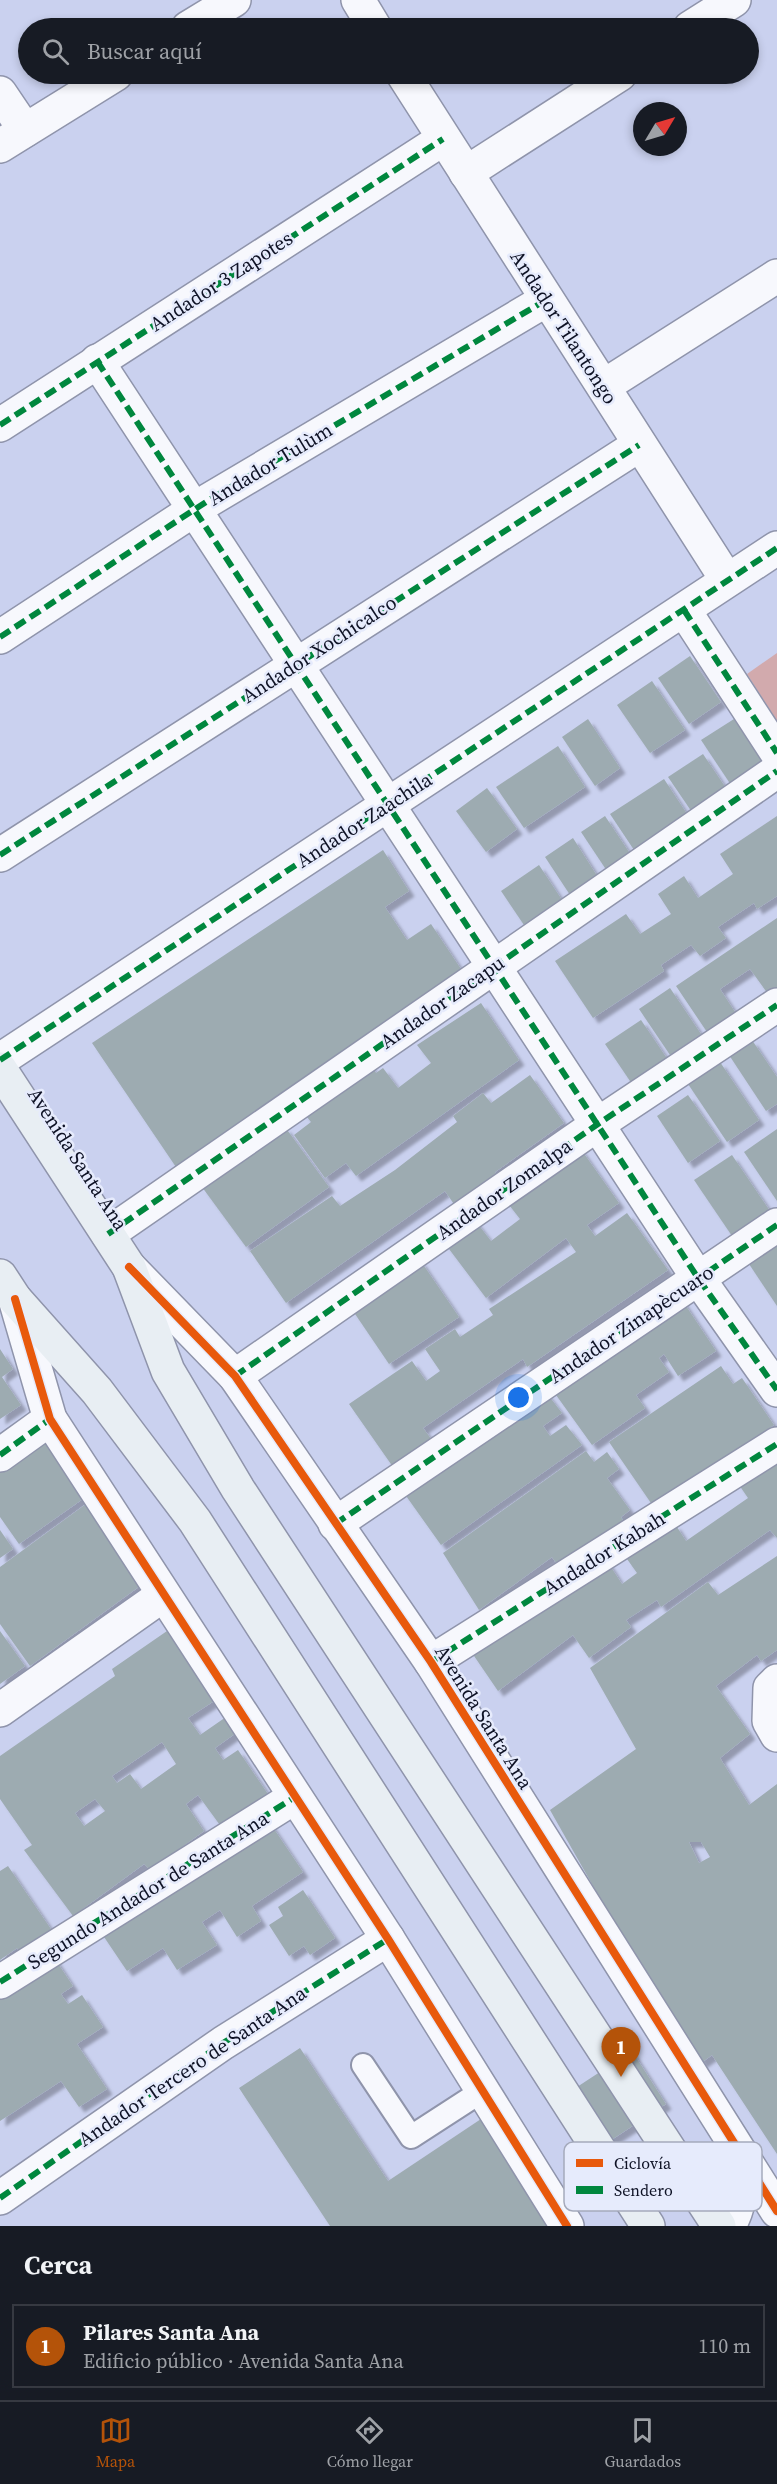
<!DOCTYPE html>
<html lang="es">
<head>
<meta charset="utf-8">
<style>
	:root { --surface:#171b24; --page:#242831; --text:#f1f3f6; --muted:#9ea1a6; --line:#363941; --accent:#b45309 }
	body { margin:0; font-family:"Source Serif 4",serif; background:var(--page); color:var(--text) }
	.compass { position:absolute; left:633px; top:102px; width:54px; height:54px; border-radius:50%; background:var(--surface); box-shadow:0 3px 9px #0003; rotate:52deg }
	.you { position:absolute; left:519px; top:1398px; width:21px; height:21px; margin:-15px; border:4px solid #fff; border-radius:50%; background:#1a73e8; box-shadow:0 0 0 9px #1a73e833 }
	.badge { display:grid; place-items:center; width:39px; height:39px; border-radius:50%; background:var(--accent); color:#fff; font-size:20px; font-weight:700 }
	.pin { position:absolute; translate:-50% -50px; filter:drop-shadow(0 2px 3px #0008) }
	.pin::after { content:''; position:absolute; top:32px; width:21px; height:18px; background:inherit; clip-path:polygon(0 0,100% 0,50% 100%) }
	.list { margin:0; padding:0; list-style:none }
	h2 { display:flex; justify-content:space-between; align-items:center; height:78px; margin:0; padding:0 24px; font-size:26px }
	h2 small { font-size:20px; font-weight:400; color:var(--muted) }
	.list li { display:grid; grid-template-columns:39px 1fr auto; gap:18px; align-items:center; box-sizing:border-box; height:84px; margin:0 12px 12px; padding:0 12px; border:2px solid var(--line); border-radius:0px }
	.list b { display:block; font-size:22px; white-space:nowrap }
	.list p { margin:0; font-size:20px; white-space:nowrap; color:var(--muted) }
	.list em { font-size:20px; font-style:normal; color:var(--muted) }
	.icon { flex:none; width:33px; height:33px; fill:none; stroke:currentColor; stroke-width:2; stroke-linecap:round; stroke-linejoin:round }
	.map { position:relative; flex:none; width:777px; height:2226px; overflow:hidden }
	.search { position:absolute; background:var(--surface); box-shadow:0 3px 9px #0003; left:18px; right:18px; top:18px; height:66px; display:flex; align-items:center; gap:15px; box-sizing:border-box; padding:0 21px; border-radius:33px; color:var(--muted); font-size:22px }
	.sheet { height:174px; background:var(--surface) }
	nav { display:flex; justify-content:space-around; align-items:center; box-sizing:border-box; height:84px; border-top:2px solid var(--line); background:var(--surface); font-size:16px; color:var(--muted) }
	nav a { display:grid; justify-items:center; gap:3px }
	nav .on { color:var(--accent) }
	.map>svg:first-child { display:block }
	.green { fill:#d2aaad }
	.building { fill:#9dabb1; fill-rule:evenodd; filter:url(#shadow) }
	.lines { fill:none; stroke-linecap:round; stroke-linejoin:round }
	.service-casing { stroke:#8f94ab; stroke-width:26 }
	.pedestrian-casing { stroke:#8f94ab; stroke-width:36 }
	.minor-casing { stroke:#8f94ab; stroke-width:36 }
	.tertiary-casing { stroke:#8f94ab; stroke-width:36 }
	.secondary-casing { stroke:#8f94ab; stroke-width:36 }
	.service { stroke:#f7f8fd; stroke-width:22 }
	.pedestrian { stroke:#f7f8fd; stroke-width:33 }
	.minor { stroke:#f7f8fd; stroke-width:33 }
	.tertiary { stroke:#f7f8fd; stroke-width:33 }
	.secondary { stroke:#e8eef3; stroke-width:33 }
	.quiet { stroke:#00873e; stroke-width:6; stroke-dasharray:12 6; stroke-linecap:butt }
	.cycleway-casing { stroke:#e6ebfc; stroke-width:11 }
	.cycleway { stroke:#e8590c; stroke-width:8 }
	.labels { text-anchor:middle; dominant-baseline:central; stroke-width:5; stroke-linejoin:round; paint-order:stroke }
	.street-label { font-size:20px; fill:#0e1225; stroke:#e6ebfc }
	.key { fill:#e6ebfc; stroke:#a5aabc; stroke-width:1.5 }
	.key-label { font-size:16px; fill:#0e1225 }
</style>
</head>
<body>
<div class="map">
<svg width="777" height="2226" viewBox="0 0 777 2226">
	<defs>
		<filter id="shadow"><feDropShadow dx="5.5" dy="5.5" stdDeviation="1.5" flood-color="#0004"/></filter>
	</defs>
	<rect width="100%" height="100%" fill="#cad1ef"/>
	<path class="green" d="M777,653V721L747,674Z"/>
	<g class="building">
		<path d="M690,656L721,702L689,724L658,678Z"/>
		<path d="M652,681L685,730L650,753L617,705Z"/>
		<path d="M588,719L620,768L595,786L562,737Z"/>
		<path d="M734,719L769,772L737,794L701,740Z"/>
		<path d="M558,746L585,787L524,828L496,787Z"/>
		<path d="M703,754L732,797L698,821L668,777Z"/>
		<path d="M664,779L693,823L640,859L610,814Z"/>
		<path d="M487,788L517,829L486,852L456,811Z"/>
		<path d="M605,816L635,861L611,877L581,832Z"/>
		<path d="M777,816V896L757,909L754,903L718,927L726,938L700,956L691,945L661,965L664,971L593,1018L555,961L626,914L640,934L671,914L658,894L684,876L698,898L733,874L720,854Z"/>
		<path d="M573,838L601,882L574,901L545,857Z"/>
		<path d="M383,850L409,891L385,907L407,940L431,924L465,975L178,1170L92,1043Z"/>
		<path d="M539,865L566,906L528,931L501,891Z"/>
		<path d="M777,918V988L768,994L750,969L720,989L737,1015L709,1035L676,986Z"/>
		<path d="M670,988L701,1034L670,1055L639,1009Z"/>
		<path d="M481,1003L519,1060L356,1176L346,1163L325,1178L294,1135L311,1122L303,1112L370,1064L376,1073L383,1068L398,1088L431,1063L417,1045Z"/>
		<path d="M641,1020L668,1060L632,1084L605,1044Z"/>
		<path d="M752,1040L777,1077V1104L766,1111L729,1055Z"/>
		<path d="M720,1062L759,1120L727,1142L688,1084Z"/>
		<path d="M530,1075L564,1123L495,1172L502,1181L460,1213L445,1191L286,1303L250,1251L332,1196L340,1206L395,1170L457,1122L453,1116L483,1093L491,1103Z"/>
		<path d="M688,1095L720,1141L688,1163L657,1116Z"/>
		<path d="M285,1127L329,1187L246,1247L202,1187Z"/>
		<path d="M777,1129V1201L744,1152Z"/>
		<path d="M580,1148L619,1203L587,1225L595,1236L627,1213L668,1270L527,1367L523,1359L423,1428L432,1440L393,1467L349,1404L412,1361L426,1381L440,1371L425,1349L455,1329L460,1337L493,1315L489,1309L576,1252L566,1238L486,1298L443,1241L474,1219L491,1241L520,1219L506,1201Z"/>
		<path d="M732,1155L770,1211L732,1236L694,1180Z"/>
		<path d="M777,1245V1306L749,1264Z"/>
		<path d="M420,1260L459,1317L389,1364L351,1308Z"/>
		<path d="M680,1297L716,1351L678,1376L664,1354L659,1358L669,1372L636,1395L645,1408L592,1445L551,1388Z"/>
		<path d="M0,1349L13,1369L2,1377L21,1405L0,1419Z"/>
		<path d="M721,1366L733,1384L742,1378L774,1425L653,1506L609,1442Z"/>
		<path d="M545,1391L562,1413L543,1426L550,1436L566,1425L582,1445L441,1545L399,1486Z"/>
		<path d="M44,1436L87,1496L19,1544L0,1517V1468Z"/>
		<path d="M586,1451L594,1462L607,1452L619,1469L607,1478L630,1510L621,1517L626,1526L563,1573L552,1557L479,1610L443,1553Z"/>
		<path d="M771,1456L777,1464V1538L770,1530L661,1607L657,1600L626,1620L631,1627L589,1658L573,1635L498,1691L470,1650L605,1558L622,1584L637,1573L627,1559L675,1524L686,1541L748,1498L737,1482Z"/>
		<path d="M86,1504L144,1583L30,1666L0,1624V1567Z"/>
		<path d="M0,1530L13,1549L0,1558Z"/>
		<path d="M777,1556V1650L761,1661L757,1655L716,1686L750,1734L720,1758L749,1805L777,1784V2154L712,2055L701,2063L614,1923L550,1810L636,1749L590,1668L708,1582L718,1595ZM689,1842H701L710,1857L699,1863Z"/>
		<path d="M0,1631L25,1666L0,1684Z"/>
		<path d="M167,1631L214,1701L188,1718L200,1735L226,1717L236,1733L215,1748L223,1760L238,1750L272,1800L225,1832L198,1795L186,1804L204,1831L150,1870L144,1864L73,1916L24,1850L32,1845L0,1799V1756L115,1676L112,1669ZM162,1742L176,1764L141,1789L130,1774L117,1783L112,1776ZM95,1799L105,1811L84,1826L75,1813Z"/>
		<path d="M270,1823L303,1872L252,1906L261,1921L237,1937L220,1910L202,1922L217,1945L177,1970L163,1948L127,1971L98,1928Z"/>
		<path d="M8,1866L55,1935L23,1957L17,1948L0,1960V1871Z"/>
		<path d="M303,1890L335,1938L310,1955L304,1946L289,1956L269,1925L283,1916L278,1907Z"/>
		<path d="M53,1956L73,1986L61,1994L68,2004L82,1995L103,2027L77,2044L107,2089L79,2107L61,2081L0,2121V1991Z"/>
		<path d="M300,2048L388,2181L481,2119L551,2226H330L239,2088Z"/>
		<path d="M632,2051L666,2104L602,2146L551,2104Z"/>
	</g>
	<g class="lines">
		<defs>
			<path id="service" d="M363,2065L411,2137L482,2091"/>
			<g id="pedestrian">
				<path d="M97,361L698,1278L777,1390"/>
				<path d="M0,425L443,139"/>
				<path d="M684,610L777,753"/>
				<path d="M0,637L209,500L546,300"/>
				<path d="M0,855L639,445"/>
				<path d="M0,1060L777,548"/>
				<path d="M108,1234L777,771"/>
				<path d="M235,1376L598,1124L777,1005"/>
				<path d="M0,1455L50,1419"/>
				<path d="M335,1524L777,1225"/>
				<path d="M431,1662L777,1444"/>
				<path d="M0,1982L295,1797"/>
				<path d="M0,2198L223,2043L388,1939"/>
			</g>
			<g id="minor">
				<path d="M358,0L375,28"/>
				<path d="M188,28L234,0"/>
				<path d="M690,28L734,0"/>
				<path d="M403,74L727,580"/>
				<path d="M0,93L25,130"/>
				<path d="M0,146L116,74"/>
				<path d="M466,173L620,74"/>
				<path d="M604,386L777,276"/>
				<path d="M777,1681L770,1688L769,1721L777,1735"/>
				<path d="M0,1710L163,1595"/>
			</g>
			<g id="tertiary">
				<path d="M129,1267L235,1376L431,1662L777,2211"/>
				<path d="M15,1299L50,1419L388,1939L567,2226"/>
				<path d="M729,2226C741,2205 745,2175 735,2153"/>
			</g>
			<g id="secondary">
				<path d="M0,1069L129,1267L168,1371L238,1489L719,2226"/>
				<path d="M0,1276L15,1299L97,1391L195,1521L648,2226"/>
			</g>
		</defs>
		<use href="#service" class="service-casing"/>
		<use href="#pedestrian" class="pedestrian-casing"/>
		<use href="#minor" class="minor-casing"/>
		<use href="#tertiary" class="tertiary-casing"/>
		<use href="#secondary" class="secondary-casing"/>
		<use href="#service" class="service"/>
		<use href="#pedestrian" class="pedestrian"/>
		<use href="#minor" class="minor"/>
		<use href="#tertiary" class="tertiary"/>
		<use href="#secondary" class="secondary"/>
		<g class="quiet">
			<path d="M97,361L698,1278L777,1390"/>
			<path d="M0,425L443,139"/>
			<path d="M684,610L777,753"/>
			<path d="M0,637L209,500L546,300"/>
			<path d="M0,855L639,445"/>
			<path d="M0,1060L777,548"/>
			<path d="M108,1234L777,771"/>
			<path d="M235,1376L598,1124L777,1005"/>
			<path d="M0,1455L50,1419"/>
			<path d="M335,1524L777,1225"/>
			<path d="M431,1662L777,1444"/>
			<path d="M0,1982L295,1797"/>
			<path d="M0,2198L223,2043L388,1939"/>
		</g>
		<defs>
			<g id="cycleway">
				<path d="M129,1267L235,1376L431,1662L777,2211"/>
				<path d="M15,1299L50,1419L388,1939L567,2226"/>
			</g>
		</defs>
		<use href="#cycleway" class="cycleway-casing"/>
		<use href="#cycleway" class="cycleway"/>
	</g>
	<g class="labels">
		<g class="street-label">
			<text transform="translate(221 281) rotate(-33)">Andador 3 Zapotes</text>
			<text transform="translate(564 327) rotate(57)">Andador Tilantongo</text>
			<text transform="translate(270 464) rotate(-31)">Andador Tulùm</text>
			<text transform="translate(319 649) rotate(-33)">Andador Xochicalco</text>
			<text transform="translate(364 820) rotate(-33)">Andador Zaachila</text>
			<text transform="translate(442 1002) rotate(-35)">Andador Zacapu</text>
			<text transform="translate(78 1159) rotate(57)">Avenida Santa Ana</text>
			<text transform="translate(504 1189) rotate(-35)">Andador Zomalpa</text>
			<text transform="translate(631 1324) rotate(-34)">Andador Zinapècuaro</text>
			<text transform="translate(604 1553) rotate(-32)">Andador Kabah</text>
			<text transform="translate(484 1717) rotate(58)">Avenida Santa Ana</text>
			<text transform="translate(148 1890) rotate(-32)">Segundo Andador de Santa Ana</text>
			<text transform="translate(192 2066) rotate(-34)">Andador Tercero de Santa Ana</text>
		</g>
	</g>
	<rect x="564" y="2142" width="198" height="69" rx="9" class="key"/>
	<rect x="576" y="2159" width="27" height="8" fill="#e8590c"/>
	<rect x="576" y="2186" width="27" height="8" fill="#00873e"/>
	<g class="key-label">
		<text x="614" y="2169">Ciclovía</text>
		<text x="614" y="2196">Sendero</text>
	</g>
</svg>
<svg class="compass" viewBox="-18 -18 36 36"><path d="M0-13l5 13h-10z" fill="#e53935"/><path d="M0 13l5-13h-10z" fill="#9ea1a6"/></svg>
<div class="you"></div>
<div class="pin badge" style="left:621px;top:2077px">1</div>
<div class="search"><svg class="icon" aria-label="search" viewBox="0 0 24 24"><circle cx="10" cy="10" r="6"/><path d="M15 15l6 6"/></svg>Buscar aquí</div>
</div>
<section class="sheet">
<h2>Cerca<small></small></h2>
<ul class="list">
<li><span class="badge">1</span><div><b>Pilares Santa Ana</b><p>Edificio público · Avenida Santa Ana</p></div><em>110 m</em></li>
</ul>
</section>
<nav>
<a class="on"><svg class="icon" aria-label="map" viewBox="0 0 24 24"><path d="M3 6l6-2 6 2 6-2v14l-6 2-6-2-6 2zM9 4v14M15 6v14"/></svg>Mapa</a>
<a><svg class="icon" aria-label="directions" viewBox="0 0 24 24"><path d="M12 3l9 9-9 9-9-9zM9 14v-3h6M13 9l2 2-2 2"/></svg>Cómo llegar</a>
<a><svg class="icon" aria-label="saved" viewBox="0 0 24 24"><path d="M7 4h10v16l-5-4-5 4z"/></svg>Guardados</a>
</nav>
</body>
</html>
